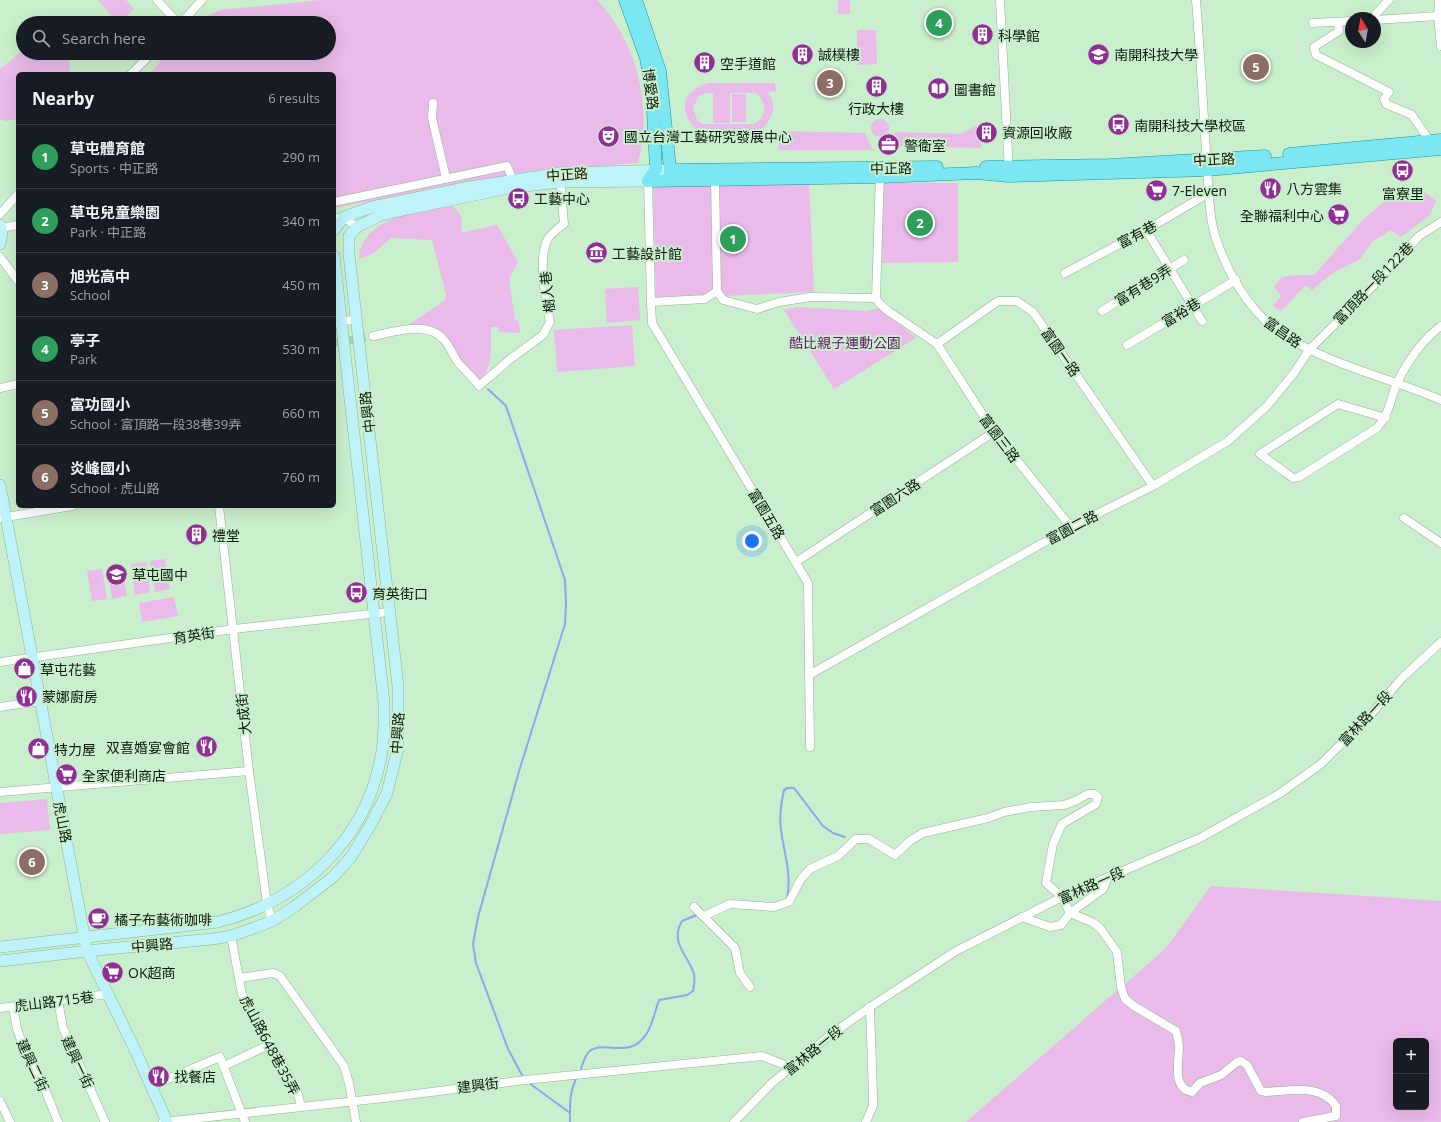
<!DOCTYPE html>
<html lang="en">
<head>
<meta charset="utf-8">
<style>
	:root { --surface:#171b24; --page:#242831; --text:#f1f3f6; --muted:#9ea1a6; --line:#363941; --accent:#7c3aed }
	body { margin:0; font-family:"Open Sans","Noto Sans TC",sans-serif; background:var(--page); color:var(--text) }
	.controls { position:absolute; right:12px; bottom:12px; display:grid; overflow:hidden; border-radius:6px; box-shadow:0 4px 16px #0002 }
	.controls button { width:36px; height:36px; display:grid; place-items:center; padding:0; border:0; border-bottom:1px solid var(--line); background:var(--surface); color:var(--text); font:20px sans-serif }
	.compass { position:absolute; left:1345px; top:12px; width:36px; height:36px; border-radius:50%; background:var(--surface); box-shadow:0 4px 16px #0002; rotate:349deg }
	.you { position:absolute; left:752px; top:541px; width:14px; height:14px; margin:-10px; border:3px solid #fff; border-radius:50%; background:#1a73e8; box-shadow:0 0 0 6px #1a73e833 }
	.badge { display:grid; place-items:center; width:26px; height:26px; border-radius:50%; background:var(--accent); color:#fff; font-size:13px; font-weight:700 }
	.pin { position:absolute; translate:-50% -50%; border:2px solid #fff; box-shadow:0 1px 4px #0006 }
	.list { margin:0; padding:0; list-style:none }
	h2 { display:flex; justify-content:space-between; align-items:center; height:52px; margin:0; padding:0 16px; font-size:17px }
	h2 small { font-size:13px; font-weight:400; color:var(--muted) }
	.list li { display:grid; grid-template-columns:26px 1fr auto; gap:12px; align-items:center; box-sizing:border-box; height:64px; padding:0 16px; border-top:1px solid var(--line) }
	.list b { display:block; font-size:15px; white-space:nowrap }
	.list p { margin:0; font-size:13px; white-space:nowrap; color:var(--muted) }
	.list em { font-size:13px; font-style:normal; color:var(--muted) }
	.icon { flex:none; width:22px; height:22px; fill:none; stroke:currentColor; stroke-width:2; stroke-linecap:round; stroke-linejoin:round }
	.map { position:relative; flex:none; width:1441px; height:1122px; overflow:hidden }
	.search { position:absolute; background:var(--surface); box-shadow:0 4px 16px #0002; left:16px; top:16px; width:320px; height:44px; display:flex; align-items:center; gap:10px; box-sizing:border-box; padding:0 14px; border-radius:22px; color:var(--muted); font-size:15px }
	.panel { position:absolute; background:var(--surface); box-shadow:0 4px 16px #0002; left:16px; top:72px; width:320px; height:436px; border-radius:6px }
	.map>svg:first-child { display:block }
	.green { fill:#eabaea; fill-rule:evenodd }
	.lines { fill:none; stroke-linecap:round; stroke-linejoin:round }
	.stream { stroke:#89a9f3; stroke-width:2 }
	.street-tunnel { stroke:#aecfaf; stroke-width:8; stroke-dasharray:8 4; stroke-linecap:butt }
	.street-casing { stroke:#90b392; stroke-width:9 }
	.secondary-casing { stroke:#90b392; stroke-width:12 }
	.primary-casing { stroke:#1a959d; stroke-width:13 }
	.street { stroke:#fff; stroke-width:8 }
	.secondary { stroke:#bdf3f9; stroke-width:11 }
	.primary { stroke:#7ae7f2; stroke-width:12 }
	.labels { text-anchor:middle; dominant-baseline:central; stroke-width:4; stroke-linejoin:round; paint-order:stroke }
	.poi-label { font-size:14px; fill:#0c1a0d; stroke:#caefcc; text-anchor:start }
	.street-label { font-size:14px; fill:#0c1a0d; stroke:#caefcc }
	.park-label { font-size:14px; fill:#631867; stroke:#caefcc }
</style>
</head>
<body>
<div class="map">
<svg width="1441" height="1122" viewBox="0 0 1441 1122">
	<rect width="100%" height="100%" fill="#caefcc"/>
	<g class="green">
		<path d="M98,0H126L134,9L118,23Z"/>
		<path d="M321,0H597C637,42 653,107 638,163L530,171L334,208V74H150L167,53H329V23H192L220,10Z"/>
		<rect x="838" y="0" width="12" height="14"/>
		<path d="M857,30H876L877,64L857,65Z"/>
		<path d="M23,50V53H66L70,66L69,73L18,74V119L6,121L0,119V69Z"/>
		<path d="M708,83H775L776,91L767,92C773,98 775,105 772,114C769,122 762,132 753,134C739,136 713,133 698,132C679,112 679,92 708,83ZM706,93H713V123H730V93H755C768,101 767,117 754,124H702L696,118L693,107L699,96Z"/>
		<rect x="732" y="94" width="14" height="28"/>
		<circle cx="880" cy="128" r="9"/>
		<path d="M976,126H981V148L894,146V132L961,134Z"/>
		<path d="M780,131L865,133L873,150H779Z"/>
		<path d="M809,183L814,292L656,299L653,186Z"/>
		<path d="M882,183H958V262L882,263Z"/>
		<path d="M1420,189L1436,201L1430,215L1401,237L1391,230L1373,241L1359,260L1331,274L1312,290L1306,285L1281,311L1273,306L1281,296L1274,287L1282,277L1297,275H1314L1362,221L1388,198Z"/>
		<path d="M452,206C462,213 463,220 461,231L465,232L497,225L518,262L509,279L515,320L519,321L520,333L499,332L498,327H491C490,344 495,371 477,381L435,333L403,329L445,300L446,295L432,240L391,238L373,254L359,259C362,216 420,212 452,206Z"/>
		<path d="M638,287L640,320L607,323L605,289Z"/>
		<path d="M797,307L866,311L880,308L916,338L834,389L784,310Z"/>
		<path d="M632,325L635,366L557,372L554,330Z"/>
		<path d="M165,559L170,589L155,592L150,561Z"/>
		<path d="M146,562L150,592L135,595L131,564Z"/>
		<path d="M122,566L127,596L112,599L107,568Z"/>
		<path d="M102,569L107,599L92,601L87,571Z"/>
		<path d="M174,597L178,616L142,622L139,603Z"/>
		<path d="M47,799L50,830L0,834V803Z"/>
		<path d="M1211,886L1441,901V1122H966L1166,948ZM1396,1041H1426V1107H1396Z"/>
	</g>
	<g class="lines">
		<g class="stream">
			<path d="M488,389L506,406L565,580L566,603L565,624L520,768L478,917L473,944L476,963L508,1049L523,1077"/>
			<path d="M787,898C792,874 784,853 781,830C779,817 781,803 784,790L788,788H794L823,826L833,833L845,837"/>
			<path d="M580,1072C582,1066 584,1059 587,1054C601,1036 629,1063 647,1033C653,1023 655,1011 659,1000L687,995L693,991C694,985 696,977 693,971C686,954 670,941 682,921L699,914"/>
			<path d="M529,1083L570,1113"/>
			<path d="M570,1122C570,1106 569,1092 577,1077"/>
		</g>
		<path class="street-tunnel" d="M334,343L373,336"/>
		<defs>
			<g id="street">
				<path d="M157,0L178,23"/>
				<path d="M1000,0L1009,172"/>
				<path d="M1196,0C1200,50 1203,101 1206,151C1208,175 1208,210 1214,232C1225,269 1248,310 1279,332C1328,365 1388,377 1441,400"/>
				<path d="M1439,0L1438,16L1441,46"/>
				<path d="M1372,18L1389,0"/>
				<path d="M1375,20L1438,16"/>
				<path d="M1338,22L1339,31L1314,47L1316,55L1389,92L1384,99L1386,104L1412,115L1429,140"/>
				<path d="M181,23L202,0"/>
				<path d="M1313,23L1351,21"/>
				<path d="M131,74L152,53"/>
				<path d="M433,103L432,118L446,178"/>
				<path d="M648,181L651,302L705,299L717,291L715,180"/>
				<path d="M334,202L507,166L513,180V185"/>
				<path d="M0,214L18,194"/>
				<path d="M334,219L344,217L357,227"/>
				<path d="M1,228L18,225"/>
				<path d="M1146,230L1202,321"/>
				<path d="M0,257L18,281"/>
				<path d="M1065,273L1146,230L1209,193"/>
				<path d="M717,291L723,300L757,309L779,302L810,297L876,298L879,303L888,311L937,344L994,432L1071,527"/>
				<path d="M876,298L880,173"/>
				<path d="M651,302L652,323L808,583L810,747"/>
				<path d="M1102,311L1184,260"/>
				<path d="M334,323L357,319"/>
				<path d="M373,336C394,332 428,320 444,340C450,346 452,354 457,361C464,371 473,376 479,386L509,360L543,335L550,322C546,300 537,259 548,239C551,233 559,228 564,224L560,178"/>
				<path d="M937,344L998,301H1017L1033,312L1153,486"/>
				<path d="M1127,345L1236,280"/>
				<path d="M0,388L18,384"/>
				<path d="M1386,418L1338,404L1260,454L1293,478L1299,477L1377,428C1390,413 1390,400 1397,383C1407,362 1423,339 1441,326"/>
				<path d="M219,506L249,771L267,904L272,921"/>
				<path d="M0,518L72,506"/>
				<path d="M1404,518L1441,543"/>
				<path d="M796,562L994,432"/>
				<path d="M0,662L234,629L389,612"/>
				<path d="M809,675L1071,527L1153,486L1228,441L1267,406L1294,373L1309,350L1379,280L1419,236L1441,222"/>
				<path d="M0,707L40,701"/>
				<path d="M0,792L249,771"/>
				<path d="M694,907L735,948L740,973L750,987"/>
				<path d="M704,916L730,904L774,907L789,902L801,879L810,869L838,856L856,839H869L895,855L911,840L923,833L988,818L1004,812L1031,807L1064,805L1075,801L1088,794H1094L1098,797L1096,804L1062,824L1053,844L1046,883L1062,897L1070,913L1092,922L1100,928L1117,952L1121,987L1125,999L1134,1006L1176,1031C1178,1038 1179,1044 1179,1050C1178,1064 1173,1089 1192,1092L1200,1083L1221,1075L1237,1062L1241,1061L1247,1065L1261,1091L1266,1092C1288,1091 1321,1083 1336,1106V1116L1303,1122"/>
				<path d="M1022,917L1050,927L1061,925L1070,913L1103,889L1108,877"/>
				<path d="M231,936L242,994L296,1088L301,1106"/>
				<path d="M239,978L273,973L280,976L344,1066L349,1083L356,1122"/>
				<path d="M58,1000L63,1028L105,1122"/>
				<path d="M13,1007L17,1029L21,1040L44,1087L58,1122"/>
				<path d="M0,1008L108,994"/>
				<path d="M224,1066L271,1044"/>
				<path d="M151,1086L220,1057L245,1122"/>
				<path d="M0,1101L10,1122"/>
				<path d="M163,1122L384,1098L525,1080L762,1056L790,1067"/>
				<path d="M734,1122L772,1083L829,1036L870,1007L956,951L1062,897L1200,838L1279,794L1321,764L1373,712L1402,678L1441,642"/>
				<path d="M866,1122L873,1106V1096L870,1007"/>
			</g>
			<g id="secondary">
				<path d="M0,225L2,234L0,244"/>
				<path d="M334,230L344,217L372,207L469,187L561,173L670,170"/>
				<path d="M0,485L87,951L137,1054L167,1122"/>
				<path d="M0,947L218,922C300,901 365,842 381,757C385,739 384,720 384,702L334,256"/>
				<path d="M0,961L87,951L212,939L231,936L254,928L272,921L294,907L333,877L351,857L371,824L387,793L398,748V686L349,255V236L357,227L379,216L407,209L508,188L560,182L648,181"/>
			</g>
			<g id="primary">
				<path d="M625,0L646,58L652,91L656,169L648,181"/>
				<path d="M636,0L660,71L671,178"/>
				<path d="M1289,154L1441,140"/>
				<path d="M986,167L1110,165L1265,156"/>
				<path d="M670,170L937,167"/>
				<path d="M648,181L880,177L976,173L1009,176L1207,170L1441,149"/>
			</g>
		</defs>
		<use href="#street" class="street-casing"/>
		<use href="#secondary" class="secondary-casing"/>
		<use href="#primary" class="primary-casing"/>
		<use href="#street" class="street"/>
		<use href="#secondary" class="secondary"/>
		<use href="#primary" class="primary"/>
	</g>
	<defs>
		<symbol id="building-disc" viewBox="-11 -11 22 22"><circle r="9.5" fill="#912e95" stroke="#caefcc"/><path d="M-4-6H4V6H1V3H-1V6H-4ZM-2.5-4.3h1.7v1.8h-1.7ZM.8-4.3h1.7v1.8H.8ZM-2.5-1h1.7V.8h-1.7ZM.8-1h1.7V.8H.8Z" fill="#fff"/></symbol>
		<symbol id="university-disc" viewBox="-11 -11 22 22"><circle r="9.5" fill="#912e95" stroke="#caefcc"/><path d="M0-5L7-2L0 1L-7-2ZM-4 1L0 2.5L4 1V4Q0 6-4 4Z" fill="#fff"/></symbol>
		<symbol id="library-disc" viewBox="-11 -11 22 22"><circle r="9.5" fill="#912e95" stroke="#caefcc"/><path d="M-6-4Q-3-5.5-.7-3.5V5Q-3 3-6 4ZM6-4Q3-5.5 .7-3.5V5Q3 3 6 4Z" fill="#fff"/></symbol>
		<symbol id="bus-disc" viewBox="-11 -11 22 22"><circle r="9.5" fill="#912e95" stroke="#caefcc"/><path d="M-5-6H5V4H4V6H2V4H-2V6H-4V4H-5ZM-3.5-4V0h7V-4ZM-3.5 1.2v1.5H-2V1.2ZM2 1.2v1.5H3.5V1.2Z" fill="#fff"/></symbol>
		<symbol id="theatre-disc" viewBox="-11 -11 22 22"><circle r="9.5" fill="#912e95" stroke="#caefcc"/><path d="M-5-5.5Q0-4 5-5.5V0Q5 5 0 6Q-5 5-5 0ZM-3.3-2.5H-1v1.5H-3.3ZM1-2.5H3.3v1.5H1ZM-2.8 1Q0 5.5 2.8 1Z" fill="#fff"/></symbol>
		<symbol id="office-disc" viewBox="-11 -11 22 22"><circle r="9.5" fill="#912e95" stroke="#caefcc"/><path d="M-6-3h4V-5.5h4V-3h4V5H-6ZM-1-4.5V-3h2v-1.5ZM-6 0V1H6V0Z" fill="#fff"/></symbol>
		<symbol id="restaurant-disc" viewBox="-11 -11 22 22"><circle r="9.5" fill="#912e95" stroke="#caefcc"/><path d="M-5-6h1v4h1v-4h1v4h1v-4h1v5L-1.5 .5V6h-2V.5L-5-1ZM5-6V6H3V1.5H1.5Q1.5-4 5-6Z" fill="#fff"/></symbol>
		<symbol id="supermarket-disc" viewBox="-11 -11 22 22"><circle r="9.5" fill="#912e95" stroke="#caefcc"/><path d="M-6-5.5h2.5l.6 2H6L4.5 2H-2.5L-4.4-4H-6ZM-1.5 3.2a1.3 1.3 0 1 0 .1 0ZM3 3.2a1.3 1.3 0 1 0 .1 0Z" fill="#fff"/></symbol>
		<symbol id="museum-disc" viewBox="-11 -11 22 22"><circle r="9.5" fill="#912e95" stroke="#caefcc"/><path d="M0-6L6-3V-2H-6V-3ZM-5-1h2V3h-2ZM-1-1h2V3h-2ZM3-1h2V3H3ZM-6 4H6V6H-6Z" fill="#fff"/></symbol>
		<symbol id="school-disc" viewBox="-11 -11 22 22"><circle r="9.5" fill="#912e95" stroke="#caefcc"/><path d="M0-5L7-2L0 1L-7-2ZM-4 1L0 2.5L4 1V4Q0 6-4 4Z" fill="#fff"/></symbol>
		<symbol id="shop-disc" viewBox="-11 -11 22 22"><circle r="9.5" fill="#912e95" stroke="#caefcc"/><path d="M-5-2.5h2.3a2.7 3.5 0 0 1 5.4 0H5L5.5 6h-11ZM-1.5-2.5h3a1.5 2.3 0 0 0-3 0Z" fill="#fff"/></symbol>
		<symbol id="cafe-disc" viewBox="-11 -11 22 22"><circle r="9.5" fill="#912e95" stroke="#caefcc"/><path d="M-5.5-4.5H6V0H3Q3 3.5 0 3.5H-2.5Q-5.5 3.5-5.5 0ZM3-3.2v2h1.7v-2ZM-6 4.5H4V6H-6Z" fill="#fff"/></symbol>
	</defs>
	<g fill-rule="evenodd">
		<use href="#building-disc" x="970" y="22" width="25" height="25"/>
		<use href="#building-disc" x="790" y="42" width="25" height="25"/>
		<use href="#university-disc" x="1086" y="42" width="25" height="25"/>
		<use href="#building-disc" x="692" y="50" width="25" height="25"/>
		<use href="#building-disc" x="864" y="74" width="25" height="25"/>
		<use href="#library-disc" x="926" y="76" width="25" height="25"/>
		<use href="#bus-disc" x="1106" y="112" width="25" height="25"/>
		<use href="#building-disc" x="974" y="120" width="25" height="25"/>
		<use href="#theatre-disc" x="596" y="124" width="25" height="25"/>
		<use href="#office-disc" x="876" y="132" width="25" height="25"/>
		<use href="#bus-disc" x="1390" y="158" width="25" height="25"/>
		<use href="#restaurant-disc" x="1258" y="176" width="25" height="25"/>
		<use href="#supermarket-disc" x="1144" y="178" width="25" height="25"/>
		<use href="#bus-disc" x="506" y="186" width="25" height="25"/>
		<use href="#supermarket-disc" x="1326" y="202" width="25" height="25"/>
		<use href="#museum-disc" x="584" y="240" width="25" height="25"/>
		<use href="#building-disc" x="184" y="522" width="25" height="25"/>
		<use href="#school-disc" x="104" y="562" width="25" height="25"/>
		<use href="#bus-disc" x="344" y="580" width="25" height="25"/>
		<use href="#shop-disc" x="12" y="656" width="25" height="25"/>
		<use href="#restaurant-disc" x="14" y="684" width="25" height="25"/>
		<use href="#restaurant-disc" x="194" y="734" width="25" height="25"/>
		<use href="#shop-disc" x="26" y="736" width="25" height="25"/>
		<use href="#supermarket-disc" x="54" y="762" width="25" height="25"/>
		<use href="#cafe-disc" x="86" y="906" width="25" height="25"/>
		<use href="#supermarket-disc" x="100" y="960" width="25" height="25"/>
		<use href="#restaurant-disc" x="146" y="1064" width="25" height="25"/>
	</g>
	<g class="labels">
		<g class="poi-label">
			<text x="998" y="35">科學館</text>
			<text x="818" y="54">誠樸樓</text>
			<text x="1114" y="54">南開科技大學</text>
			<text x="720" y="63">空手道館</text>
			<text x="954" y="89">圖書館</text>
			<text x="876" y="108" text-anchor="middle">行政大樓</text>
			<text x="1134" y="125">南開科技大學校區</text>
			<text x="1002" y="132">資源回收廠</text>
			<text x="624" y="136">國立台灣工藝研究發展中心</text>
			<text x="904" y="145">警衛室</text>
			<text x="1286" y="188">八方雲集</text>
			<text x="1172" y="190">7-Eleven</text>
			<text x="1403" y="193" text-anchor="middle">富寮里</text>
			<text x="534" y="198">工藝中心</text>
			<text x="1324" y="215" text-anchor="end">全聯福利中心</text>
			<text x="612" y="253">工藝設計館</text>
			<text x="212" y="535">禮堂</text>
			<text x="132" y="574">草屯國中</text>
			<text x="372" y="593">育英街口</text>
			<text x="40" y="669">草屯花藝</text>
			<text x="42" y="696">蒙娜廚房</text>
			<text x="190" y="747" text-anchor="end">双喜婚宴會館</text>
			<text x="54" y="749">特力屋</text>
			<text x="82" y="775">全家便利商店</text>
			<text x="114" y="919">橘子布藝術咖啡</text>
			<text x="128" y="972">OK超商</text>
			<text x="174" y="1076">找餐店</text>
		</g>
		<g class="street-label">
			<text transform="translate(651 89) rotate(83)">博愛路</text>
			<text transform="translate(1214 159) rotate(-3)">中正路</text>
			<text transform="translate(891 168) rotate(-1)">中正路</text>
			<text transform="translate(567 174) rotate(-4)">中正路</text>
			<text transform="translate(1137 234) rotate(-28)">富有巷</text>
			<text transform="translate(1373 283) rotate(-46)">富頂路一段122巷</text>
			<text transform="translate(1143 285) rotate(-32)">富有巷9弄</text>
			<text transform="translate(547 292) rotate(-96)">樹人巷</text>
			<text transform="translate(1181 312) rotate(-31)">富裕巷</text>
			<text transform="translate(1283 332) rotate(35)">富昌路</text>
			<text transform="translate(1061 352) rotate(55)">富園一路</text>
			<text transform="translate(367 412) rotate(-97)">中興路</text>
			<text transform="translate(1000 438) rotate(53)">富園三路</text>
			<text transform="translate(895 497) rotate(-33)">富園六路</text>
			<text transform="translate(767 514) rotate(59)">富園五路</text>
			<text transform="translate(1072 527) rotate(-28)">富園二路</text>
			<text transform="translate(194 635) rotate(-9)">育英街</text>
			<text transform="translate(243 714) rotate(-96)">大成街</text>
			<text transform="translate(1365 718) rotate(-47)">富林路一段</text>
			<text transform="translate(397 733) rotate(-86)">中興路</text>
			<text transform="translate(63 822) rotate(79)">虎山路</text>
			<text transform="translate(1091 885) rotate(-24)">富林路一段</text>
			<text transform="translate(152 945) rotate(-5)">中興路</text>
			<text transform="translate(54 1001) rotate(-7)">虎山路715巷</text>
			<text transform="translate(270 1045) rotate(62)">虎山路648巷35弄</text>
			<text transform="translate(813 1050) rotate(-39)">富林路一段</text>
			<text transform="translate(78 1062) rotate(65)">建興一街</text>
			<text transform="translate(33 1065) rotate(65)">建興二街</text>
			<text transform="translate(478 1085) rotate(-7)">建興街</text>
		</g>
		<g class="park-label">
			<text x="845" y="342">酷比親子運動公園</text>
		</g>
	</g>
</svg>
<div class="controls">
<button>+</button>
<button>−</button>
</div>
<svg class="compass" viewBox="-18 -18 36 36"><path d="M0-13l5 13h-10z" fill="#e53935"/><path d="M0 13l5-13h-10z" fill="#9ea1a6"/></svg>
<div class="you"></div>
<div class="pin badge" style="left:733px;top:239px;background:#2e9e5b">1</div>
<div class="pin badge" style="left:920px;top:223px;background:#2e9e5b">2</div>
<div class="pin badge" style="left:830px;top:83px;background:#8d6e63">3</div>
<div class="pin badge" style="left:939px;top:23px;background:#2e9e5b">4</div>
<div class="pin badge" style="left:1256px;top:67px;background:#8d6e63">5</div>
<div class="pin badge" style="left:32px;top:862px;background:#8d6e63">6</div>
<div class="search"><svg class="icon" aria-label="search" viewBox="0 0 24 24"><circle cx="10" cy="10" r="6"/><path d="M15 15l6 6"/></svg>Search here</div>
<section class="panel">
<h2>Nearby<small>6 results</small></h2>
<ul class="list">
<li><span class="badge" style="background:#2e9e5b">1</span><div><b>草屯體育館</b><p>Sports · 中正路</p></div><em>290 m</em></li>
<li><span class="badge" style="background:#2e9e5b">2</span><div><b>草屯兒童樂園</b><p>Park · 中正路</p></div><em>340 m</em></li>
<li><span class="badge" style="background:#8d6e63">3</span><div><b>旭光高中</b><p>School</p></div><em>450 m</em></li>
<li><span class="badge" style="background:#2e9e5b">4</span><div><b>亭子</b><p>Park</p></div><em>530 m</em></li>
<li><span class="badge" style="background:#8d6e63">5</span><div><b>富功國小</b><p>School · 富頂路一段38巷39弄</p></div><em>660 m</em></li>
<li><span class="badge" style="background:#8d6e63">6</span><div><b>炎峰國小</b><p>School · 虎山路</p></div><em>760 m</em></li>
</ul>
</section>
</div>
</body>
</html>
